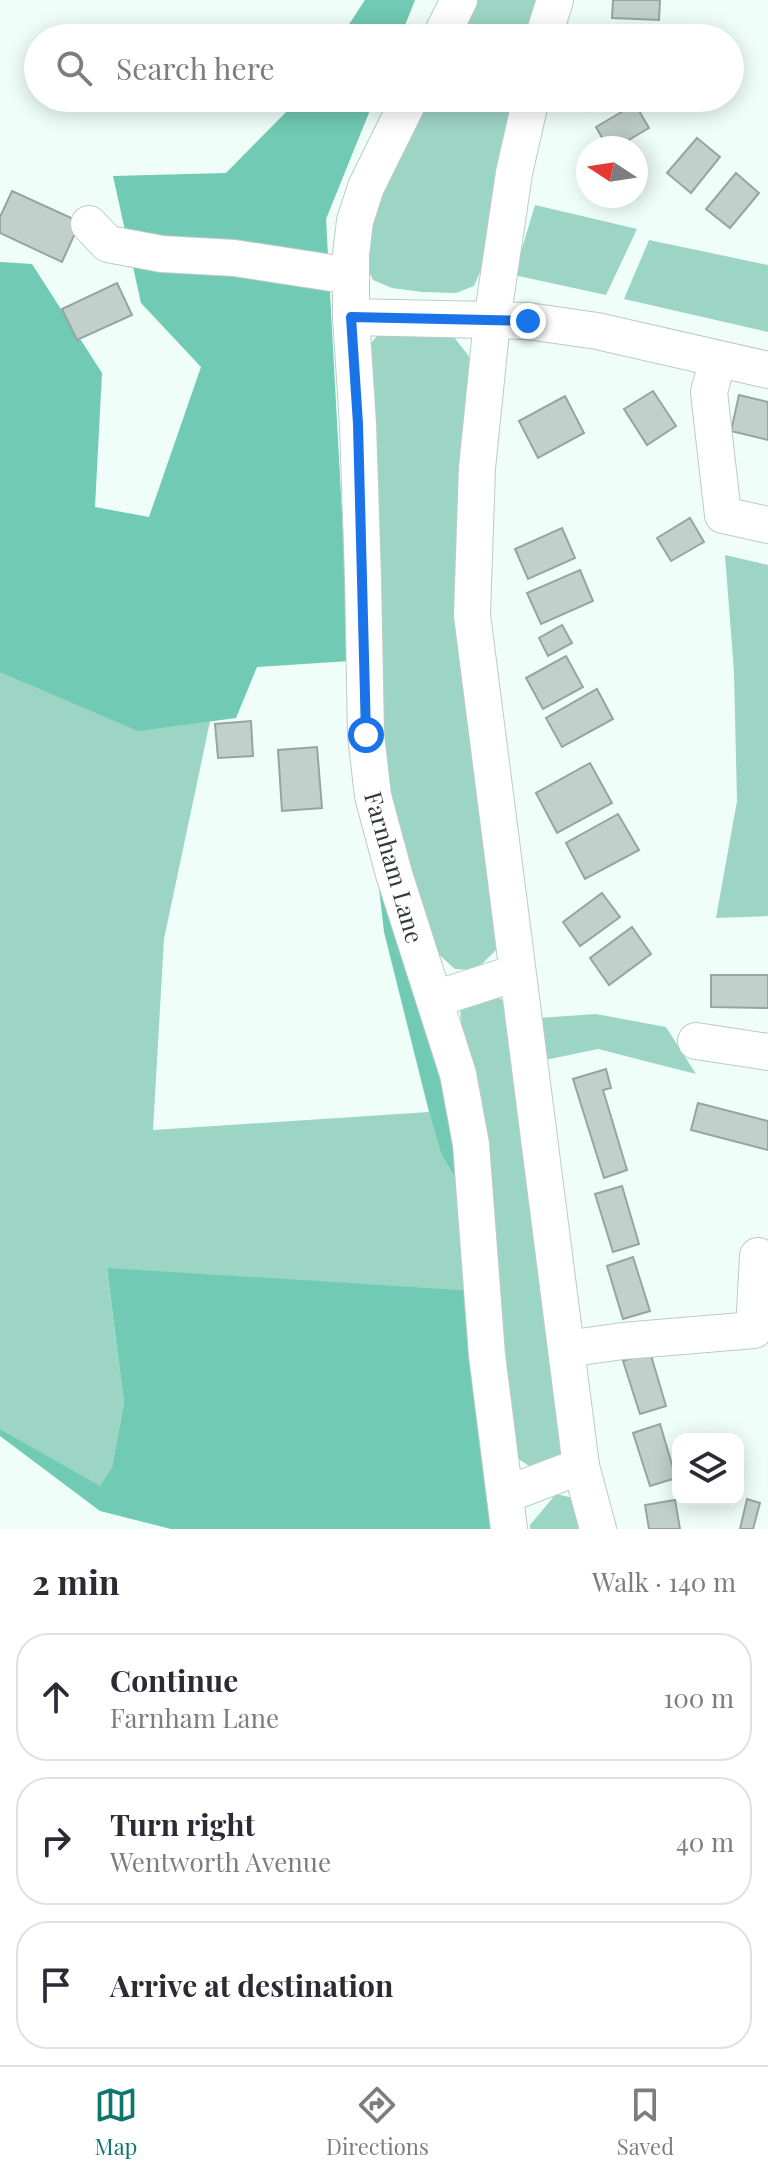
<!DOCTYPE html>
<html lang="en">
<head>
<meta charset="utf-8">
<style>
	:root { --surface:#fff; --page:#f7f7f7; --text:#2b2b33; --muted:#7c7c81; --line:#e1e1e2; --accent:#0f766e }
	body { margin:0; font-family:"Playfair Display",serif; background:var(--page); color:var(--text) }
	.controls { position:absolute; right:24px; bottom:24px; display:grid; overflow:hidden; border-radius:16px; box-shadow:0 4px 20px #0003 }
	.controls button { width:72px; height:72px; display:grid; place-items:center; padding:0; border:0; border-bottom:2px solid var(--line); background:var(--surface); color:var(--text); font:40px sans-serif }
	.compass { position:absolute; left:576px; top:136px; width:72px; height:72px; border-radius:50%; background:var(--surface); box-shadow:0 4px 20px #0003; rotate:282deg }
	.stop { position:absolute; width:24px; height:24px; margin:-18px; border:6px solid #1a73e8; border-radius:50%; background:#fff }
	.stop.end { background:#1a73e8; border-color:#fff; box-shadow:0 2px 8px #0008 }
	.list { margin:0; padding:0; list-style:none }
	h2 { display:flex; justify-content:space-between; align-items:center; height:104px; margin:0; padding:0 32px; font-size:34px }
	h2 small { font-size:26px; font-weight:400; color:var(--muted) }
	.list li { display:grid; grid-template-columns:52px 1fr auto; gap:24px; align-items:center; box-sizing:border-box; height:128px; margin:0 16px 16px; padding:0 16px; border:2px solid var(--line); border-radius:32px }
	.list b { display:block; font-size:30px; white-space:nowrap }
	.list p { margin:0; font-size:26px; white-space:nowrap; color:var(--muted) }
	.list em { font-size:26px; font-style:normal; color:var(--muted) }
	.icon { flex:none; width:44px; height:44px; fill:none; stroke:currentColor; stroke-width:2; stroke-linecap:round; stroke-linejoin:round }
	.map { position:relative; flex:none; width:768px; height:1529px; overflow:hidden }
	.search { position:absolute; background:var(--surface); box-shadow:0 4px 20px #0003; left:24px; right:24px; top:24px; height:88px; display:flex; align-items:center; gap:20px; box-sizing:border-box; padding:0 28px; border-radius:44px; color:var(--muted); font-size:30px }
	.sheet { height:536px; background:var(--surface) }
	nav { display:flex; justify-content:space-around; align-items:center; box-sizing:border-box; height:112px; border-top:2px solid var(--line); background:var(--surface); font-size:22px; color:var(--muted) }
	nav a { display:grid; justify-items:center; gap:4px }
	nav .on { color:var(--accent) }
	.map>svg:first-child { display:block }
	.green { fill:#9dd5c5 }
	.forest { fill:#71cab3 }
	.building { fill:#c1d0cb; stroke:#97a5a0; stroke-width:2 }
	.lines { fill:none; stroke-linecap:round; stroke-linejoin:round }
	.minor-casing { stroke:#bccbc6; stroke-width:38 }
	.minor { stroke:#fff; stroke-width:36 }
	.route { stroke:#1a73e8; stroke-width:10 }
	.labels { text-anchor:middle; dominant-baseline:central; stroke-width:8; stroke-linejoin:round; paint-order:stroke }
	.street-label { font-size:24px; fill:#343a38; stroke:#fff }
</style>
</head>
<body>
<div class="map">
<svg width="768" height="1529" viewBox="0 0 768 1529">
	<rect width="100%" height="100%" fill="#effef9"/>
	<g class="green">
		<path d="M469,0H540L531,38H449Z"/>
		<path d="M416,98H515L481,270L474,286L456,293L422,292L392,288L373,280L362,258L380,174Z"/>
		<path d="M535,205L637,229L606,295L514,275Z"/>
		<path d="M649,240L768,265V332L624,299Z"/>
		<path d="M395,326L453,336L468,355L475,373L499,947L476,970L455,969L436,952L383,783L365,350L377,336Z"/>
		<path d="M725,555L768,565V916L716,918L737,801L734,672Z"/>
		<path d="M0,662L212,712L164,939L153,1130L429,1112L441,1154L470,1203L479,1291L107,1269L124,1403L112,1467L100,1487L0,1429Z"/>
		<path d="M487,992L505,1001L563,1460L538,1472L511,1454L462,1034L460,1007Z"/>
		<path d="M596,1014L666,1027L696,1074L598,1049L545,1060L538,1018Z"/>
		<path d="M556,1494L582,1500L590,1529H530V1525Z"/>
	</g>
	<g class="forest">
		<path d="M365,0H415L400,38H340Z"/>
		<path d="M300,98H375L326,219L350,661L257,667L236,718L138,731L0,672V262L32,264L102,373L95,507L149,517L201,367L141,303L113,176L226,173Z"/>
		<path d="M371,818L403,918L470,1203L441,1154L429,1112L384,932Z"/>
		<path d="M107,1268L479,1291L502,1529H171L100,1511L0,1436V1429L100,1486L112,1467L124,1403Z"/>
	</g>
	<g class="building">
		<path d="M613,0H660L659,20L612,18Z"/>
		<path d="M581,98H609L588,111Z"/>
		<path d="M635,104L649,128L615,148H608L596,127Z"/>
		<path d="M697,138L720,157L691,193L667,173Z"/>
		<path d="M736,173L759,193L730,228L706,209Z"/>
		<path d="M12,191L80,222L62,262L0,233V217Z"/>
		<path d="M117,283L132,315L77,340L62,309Z"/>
		<path d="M653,391L676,426L647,445L624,409Z"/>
		<path d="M739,395L768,402V440L731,431Z"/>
		<path d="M565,396L584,433L538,458L519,421Z"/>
		<path d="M690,518L704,542L671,561L657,538Z"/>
		<path d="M562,528L575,558L528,579L515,549Z"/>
		<path d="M580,570L593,601L541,624L527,593Z"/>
		<path d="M562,625L572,643L548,656L539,638Z"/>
		<path d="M566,656L583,687L543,709L526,678Z"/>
		<path d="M597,689L613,719L562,747L546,718Z"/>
		<path d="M251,721L253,756L218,758L215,724Z"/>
		<path d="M317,747L322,808L282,811L278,750Z"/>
		<path d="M590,763L612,803L557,833L536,793Z"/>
		<path d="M618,814L639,850L585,879L566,843Z"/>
		<path d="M602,893L620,917L580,946L563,922Z"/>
		<path d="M632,927L651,954L609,985L590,958Z"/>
		<path d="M711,975H768V1008L711,1007Z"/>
		<path d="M606,1069L611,1088L603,1090L627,1170L604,1178L573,1079Z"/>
		<path d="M698,1103L768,1121V1150L691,1130Z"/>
		<path d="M622,1186L639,1244L613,1252L595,1194Z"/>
		<path d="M633,1257L650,1311L623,1319L607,1266Z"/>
		<path d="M650,1352L666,1406L640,1414L623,1361Z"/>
		<path d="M660,1424L676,1478L650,1486L633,1433Z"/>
		<path d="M747,1499L760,1503L753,1529H740Z"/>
		<path d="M675,1500L680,1529H649L645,1505Z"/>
	</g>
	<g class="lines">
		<defs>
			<g id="minor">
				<path d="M440,38L459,0"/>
				<path d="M543,38L555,0"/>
				<path d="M410,98L366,187L355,221L351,254V317L358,424L363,578L366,735L373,796L394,874L458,1074L471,1144L487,1355L509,1529"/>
				<path d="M531,98L514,173L492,321L477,468L472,615L581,1466L598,1529"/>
				<path d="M89,224L108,244L162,254L234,258L351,276"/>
				<path d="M351,317L528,321L597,331L768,370"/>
				<path d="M718,359L709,392L723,515L768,525"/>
				<path d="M435,999L516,973"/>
				<path d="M696,1041L768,1052"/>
				<path d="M566,1349L623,1341L754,1330L758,1256"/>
				<path d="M505,1495L581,1466"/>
			</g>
		</defs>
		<use href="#minor" class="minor-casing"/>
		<use href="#minor" class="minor"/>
	</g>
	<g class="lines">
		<path class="route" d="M366,735L358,424L351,317L528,321"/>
	</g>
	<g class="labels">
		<g class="street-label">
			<text transform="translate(395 867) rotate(74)">Farnham Lane</text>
		</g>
	</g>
</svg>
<div class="controls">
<button><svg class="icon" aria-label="layers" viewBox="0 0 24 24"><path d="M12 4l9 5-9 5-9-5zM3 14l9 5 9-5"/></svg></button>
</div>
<svg class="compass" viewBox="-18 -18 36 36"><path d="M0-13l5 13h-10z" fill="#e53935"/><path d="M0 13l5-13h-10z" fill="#7c7c81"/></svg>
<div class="stop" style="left:366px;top:735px"></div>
<div class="stop end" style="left:528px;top:321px"></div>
<div class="search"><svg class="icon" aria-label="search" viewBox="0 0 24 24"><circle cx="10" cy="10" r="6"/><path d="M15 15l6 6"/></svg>Search here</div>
</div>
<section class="sheet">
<h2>2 min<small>Walk · 140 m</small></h2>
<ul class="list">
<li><svg class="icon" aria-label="ahead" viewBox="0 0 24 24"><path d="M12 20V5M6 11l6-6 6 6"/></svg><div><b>Continue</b><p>Farnham Lane</p></div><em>100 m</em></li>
<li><svg class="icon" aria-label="right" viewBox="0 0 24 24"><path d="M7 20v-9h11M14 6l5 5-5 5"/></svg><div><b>Turn right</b><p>Wentworth Avenue</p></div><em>40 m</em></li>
<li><svg class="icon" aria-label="arrive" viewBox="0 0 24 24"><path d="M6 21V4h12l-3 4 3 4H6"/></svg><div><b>Arrive at destination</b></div></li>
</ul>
</section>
<nav>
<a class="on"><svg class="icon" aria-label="map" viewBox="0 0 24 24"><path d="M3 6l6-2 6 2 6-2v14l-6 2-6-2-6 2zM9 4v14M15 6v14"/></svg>Map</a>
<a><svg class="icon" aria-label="directions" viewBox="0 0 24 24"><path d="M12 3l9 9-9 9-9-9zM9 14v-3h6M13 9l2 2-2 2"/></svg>Directions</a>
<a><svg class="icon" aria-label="saved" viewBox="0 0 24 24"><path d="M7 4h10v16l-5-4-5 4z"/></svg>Saved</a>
</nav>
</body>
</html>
